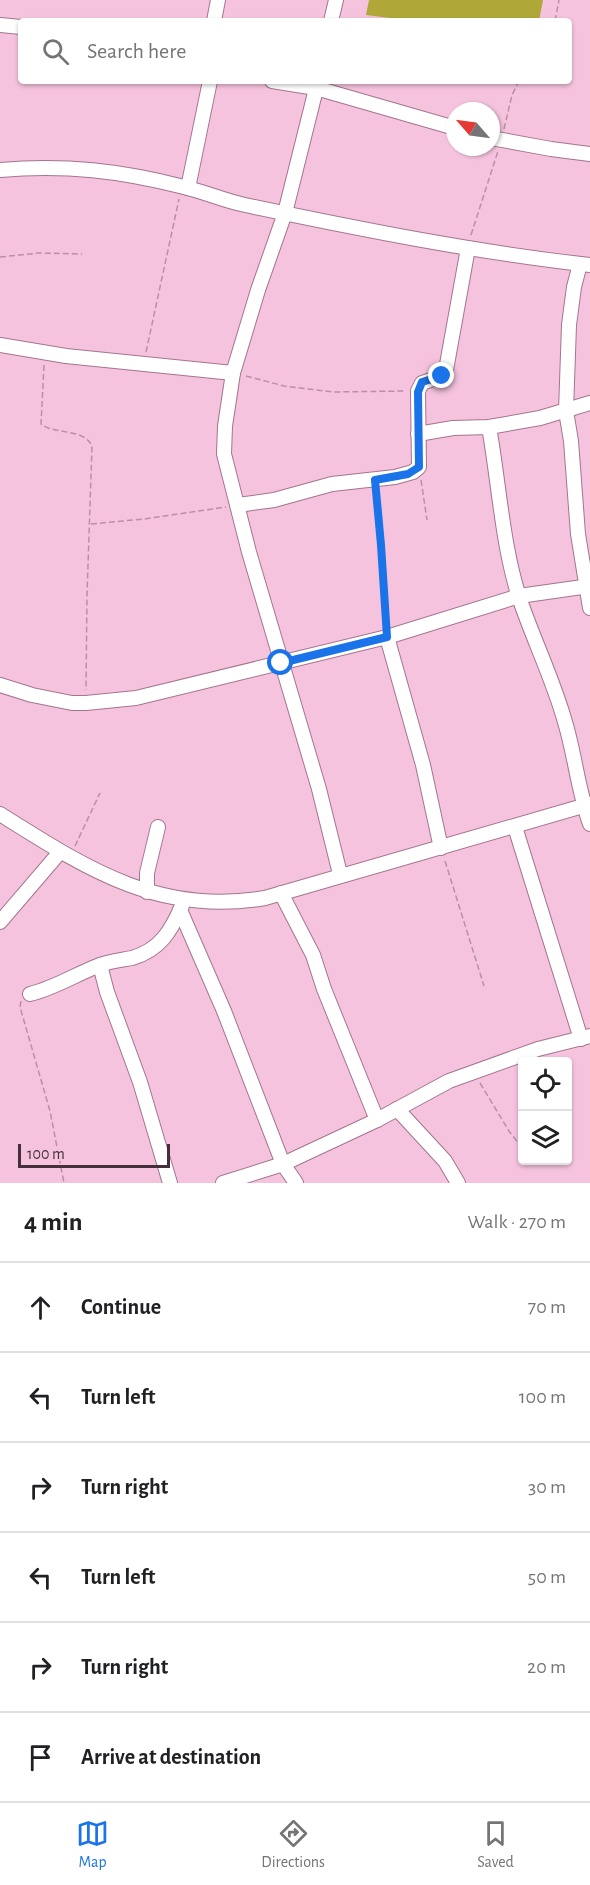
<!DOCTYPE html>
<html lang="en">
<head>
<meta charset="utf-8">
<style>
	:root { --surface:#fff; --page:#f2f2f2; --text:#202124; --muted:#757577; --line:#e0e0e0; --accent:#1a73e8 }
	body { margin:0; font-family:"Alegreya Sans",sans-serif; background:var(--page); color:var(--text) }
	.controls { position:absolute; right:18px; bottom:18px; display:grid; overflow:hidden; border-radius:6px; box-shadow:0 2px 4px #0004 }
	.controls button { width:54px; height:54px; display:grid; place-items:center; padding:0; border:0; border-bottom:2px solid var(--line); background:var(--surface); color:var(--text); font:30px sans-serif }
	.compass { position:absolute; left:446px; top:102px; width:54px; height:54px; border-radius:50%; background:var(--surface); box-shadow:0 2px 4px #0004; rotate:298deg }
	.scale { position:absolute; left:18px; bottom:15px; width:152px; box-sizing:border-box; padding-left:6px; border:3px solid #44303a; border-top:0; font-size:16px; line-height:21px; white-space:nowrap; color:#44303a; -webkit-text-stroke:4px #f6c3de; paint-order:stroke }
	.stop { position:absolute; width:18px; height:18px; margin:-14px; border:4px solid #1a73e8; border-radius:50%; background:#fff }
	.stop.end { background:#1a73e8; border-color:#fff; box-shadow:0 2px 6px #0008 }
	.list { margin:0; padding:0; list-style:none }
	h2 { display:flex; justify-content:space-between; align-items:center; height:78px; margin:0; padding:0 24px; font-size:26px }
	h2 small { font-size:20px; font-weight:400; color:var(--muted) }
	.list li { display:grid; grid-template-columns:39px 1fr auto; gap:18px; align-items:center; box-sizing:border-box; height:90px; padding:0 24px; border-top:2px solid var(--line) }
	.list b { display:block; font-size:22px; white-space:nowrap }
	.list em { font-size:20px; font-style:normal; color:var(--muted) }
	.icon { flex:none; width:33px; height:33px; fill:none; stroke:currentColor; stroke-width:2; stroke-linecap:round; stroke-linejoin:round }
	.map { position:relative; flex:none; width:590px; height:1183px; overflow:hidden }
	.search { position:absolute; background:var(--surface); box-shadow:0 2px 4px #0004; left:18px; right:18px; top:18px; height:66px; display:flex; align-items:center; gap:15px; box-sizing:border-box; padding:0 21px; border-radius:6px; color:var(--muted); font-size:22px }
	.sheet { height:618px; background:var(--surface) }
	nav { display:flex; justify-content:space-around; align-items:center; box-sizing:border-box; height:84px; border-top:2px solid var(--line); background:var(--surface); font-size:16px; color:var(--muted) }
	nav a { display:grid; justify-items:center; gap:3px }
	nav .on { color:var(--accent) }
	.map>svg:first-child { display:block }
	.green { fill:#afa838 }
	.lines { fill:none; stroke-linecap:round; stroke-linejoin:round }
	.minor-casing { stroke:#a3758e; stroke-width:16 }
	.path { stroke:#b890a5; stroke-width:1.5; stroke-dasharray:6 3; stroke-linecap:butt }
	.minor { stroke:#fff; stroke-width:14 }
	.route { stroke:#1a73e8; stroke-width:8 }
</style>
</head>
<body>
<div class="map">
<svg width="590" height="1183" viewBox="0 0 590 1183">
	<rect width="100%" height="100%" fill="#f6c3de"/>
	<path class="green" d="M369,0H543L539,21H414L366,15Z"/>
	<g class="lines">
		<defs>
			<g id="minor">
				<path d="M214,21L218,0"/>
				<path d="M331,21L336,0"/>
				<path d="M0,25L21,27"/>
				<path d="M272,81L316,88L455,128"/>
				<path d="M318,81L285,213L258,290L233,373L225,426L224,454L249,552L319,789L340,874"/>
				<path d="M491,138L551,149L590,154"/>
				<path d="M0,170C64,164 122,171 184,187C205,192 225,201 245,205C359,229 474,252 590,265"/>
				<path d="M188,188L210,81"/>
				<path d="M580,264L574,287L569,325L566,411L571,441L578,534L590,608"/>
				<path d="M0,345L66,356L233,373"/>
				<path d="M489,427C499,483 502,543 519,597C533,639 553,679 565,722C575,755 578,790 590,824"/>
				<path d="M418,434L453,428L489,427L540,418L590,403"/>
				<path d="M238,505L274,500L332,484L395,477L413,472L419,467L418,391L422,383L442,376L446,370L468,248"/>
				<path d="M387,637L423,765L441,848"/>
				<path d="M0,685L32,695L72,703H86L136,698L387,637L519,596L590,586"/>
				<path d="M0,814C86,868 158,916 265,898L590,804"/>
				<path d="M515,827L581,1039"/>
				<path d="M147,892V873L158,827"/>
				<path d="M281,893L313,955L324,989L377,1120"/>
				<path d="M180,910L224,1011L283,1164L296,1183"/>
				<path d="M0,922L60,852"/>
				<path d="M100,965L107,992L140,1082L170,1183"/>
				<path d="M30,994C55,988 76,974 100,965C110,961 121,960 132,958C160,950 171,931 182,906"/>
				<path d="M397,1109L445,1161L458,1183"/>
				<path d="M223,1183L283,1164L377,1120L449,1081L538,1049L590,1036"/>
			</g>
		</defs>
		<use href="#minor" class="minor-casing"/>
		<g class="path">
			<path d="M555,21L559,0"/>
			<path d="M504,129L512,95L519,81"/>
			<path d="M471,235L498,151"/>
			<path d="M0,257L39,253L82,254"/>
			<path d="M146,352L179,199"/>
			<path d="M44,365L41,424C55,435 84,428 92,446L87,595L86,690"/>
			<path d="M246,376L284,386L333,392L404,391"/>
			<path d="M421,480L427,520"/>
			<path d="M376,492L386,625"/>
			<path d="M91,524L144,519L226,507"/>
			<path d="M75,846L100,793"/>
			<path d="M445,861L484,986"/>
			<path d="M21,1001L20,1007L50,1111L64,1183"/>
			<path d="M480,1083L509,1131L522,1148"/>
			<path d="M532,1160L533,1161"/>
		</g>
		<use href="#minor" class="minor"/>
	</g>
	<g class="lines">
		<path class="route" d="M281,663L387,637L381,545L375,480L408,474L419,467L418,392L422,382L442,376"/>
	</g>
</svg>
<div class="controls">
<button><svg class="icon" aria-label="locate" viewBox="0 0 24 24"><circle cx="12" cy="12" r="6"/><path d="M12 2v4M12 18v4M2 12h4M18 12h4"/></svg></button>
<button><svg class="icon" aria-label="layers" viewBox="0 0 24 24"><path d="M12 4l9 5-9 5-9-5zM3 14l9 5 9-5"/></svg></button>
</div>
<svg class="compass" viewBox="-18 -18 36 36"><path d="M0-13l5 13h-10z" fill="#e53935"/><path d="M0 13l5-13h-10z" fill="#757577"/></svg>
<div class="scale">100 m</div>
<div class="stop" style="left:281px;top:663px"></div>
<div class="stop end" style="left:442px;top:376px"></div>
<div class="search"><svg class="icon" aria-label="search" viewBox="0 0 24 24"><circle cx="10" cy="10" r="6"/><path d="M15 15l6 6"/></svg>Search here</div>
</div>
<section class="sheet">
<h2>4 min<small>Walk · 270 m</small></h2>
<ul class="list">
<li><svg class="icon" aria-label="ahead" viewBox="0 0 24 24"><path d="M12 20V5M6 11l6-6 6 6"/></svg><div><b>Continue</b></div><em>70 m</em></li>
<li><svg class="icon" aria-label="left" viewBox="0 0 24 24"><path d="M17 20v-9H6M10 6l-5 5 5 5"/></svg><div><b>Turn left</b></div><em>100 m</em></li>
<li><svg class="icon" aria-label="right" viewBox="0 0 24 24"><path d="M7 20v-9h11M14 6l5 5-5 5"/></svg><div><b>Turn right</b></div><em>30 m</em></li>
<li><svg class="icon" aria-label="left" viewBox="0 0 24 24"><path d="M17 20v-9H6M10 6l-5 5 5 5"/></svg><div><b>Turn left</b></div><em>50 m</em></li>
<li><svg class="icon" aria-label="right" viewBox="0 0 24 24"><path d="M7 20v-9h11M14 6l5 5-5 5"/></svg><div><b>Turn right</b></div><em>20 m</em></li>
<li><svg class="icon" aria-label="arrive" viewBox="0 0 24 24"><path d="M6 21V4h12l-3 4 3 4H6"/></svg><div><b>Arrive at destination</b></div></li>
</ul>
</section>
<nav>
<a class="on"><svg class="icon" aria-label="map" viewBox="0 0 24 24"><path d="M3 6l6-2 6 2 6-2v14l-6 2-6-2-6 2zM9 4v14M15 6v14"/></svg>Map</a>
<a><svg class="icon" aria-label="directions" viewBox="0 0 24 24"><path d="M12 3l9 9-9 9-9-9zM9 14v-3h6M13 9l2 2-2 2"/></svg>Directions</a>
<a><svg class="icon" aria-label="saved" viewBox="0 0 24 24"><path d="M7 4h10v16l-5-4-5 4z"/></svg>Saved</a>
</nav>
</body>
</html>
